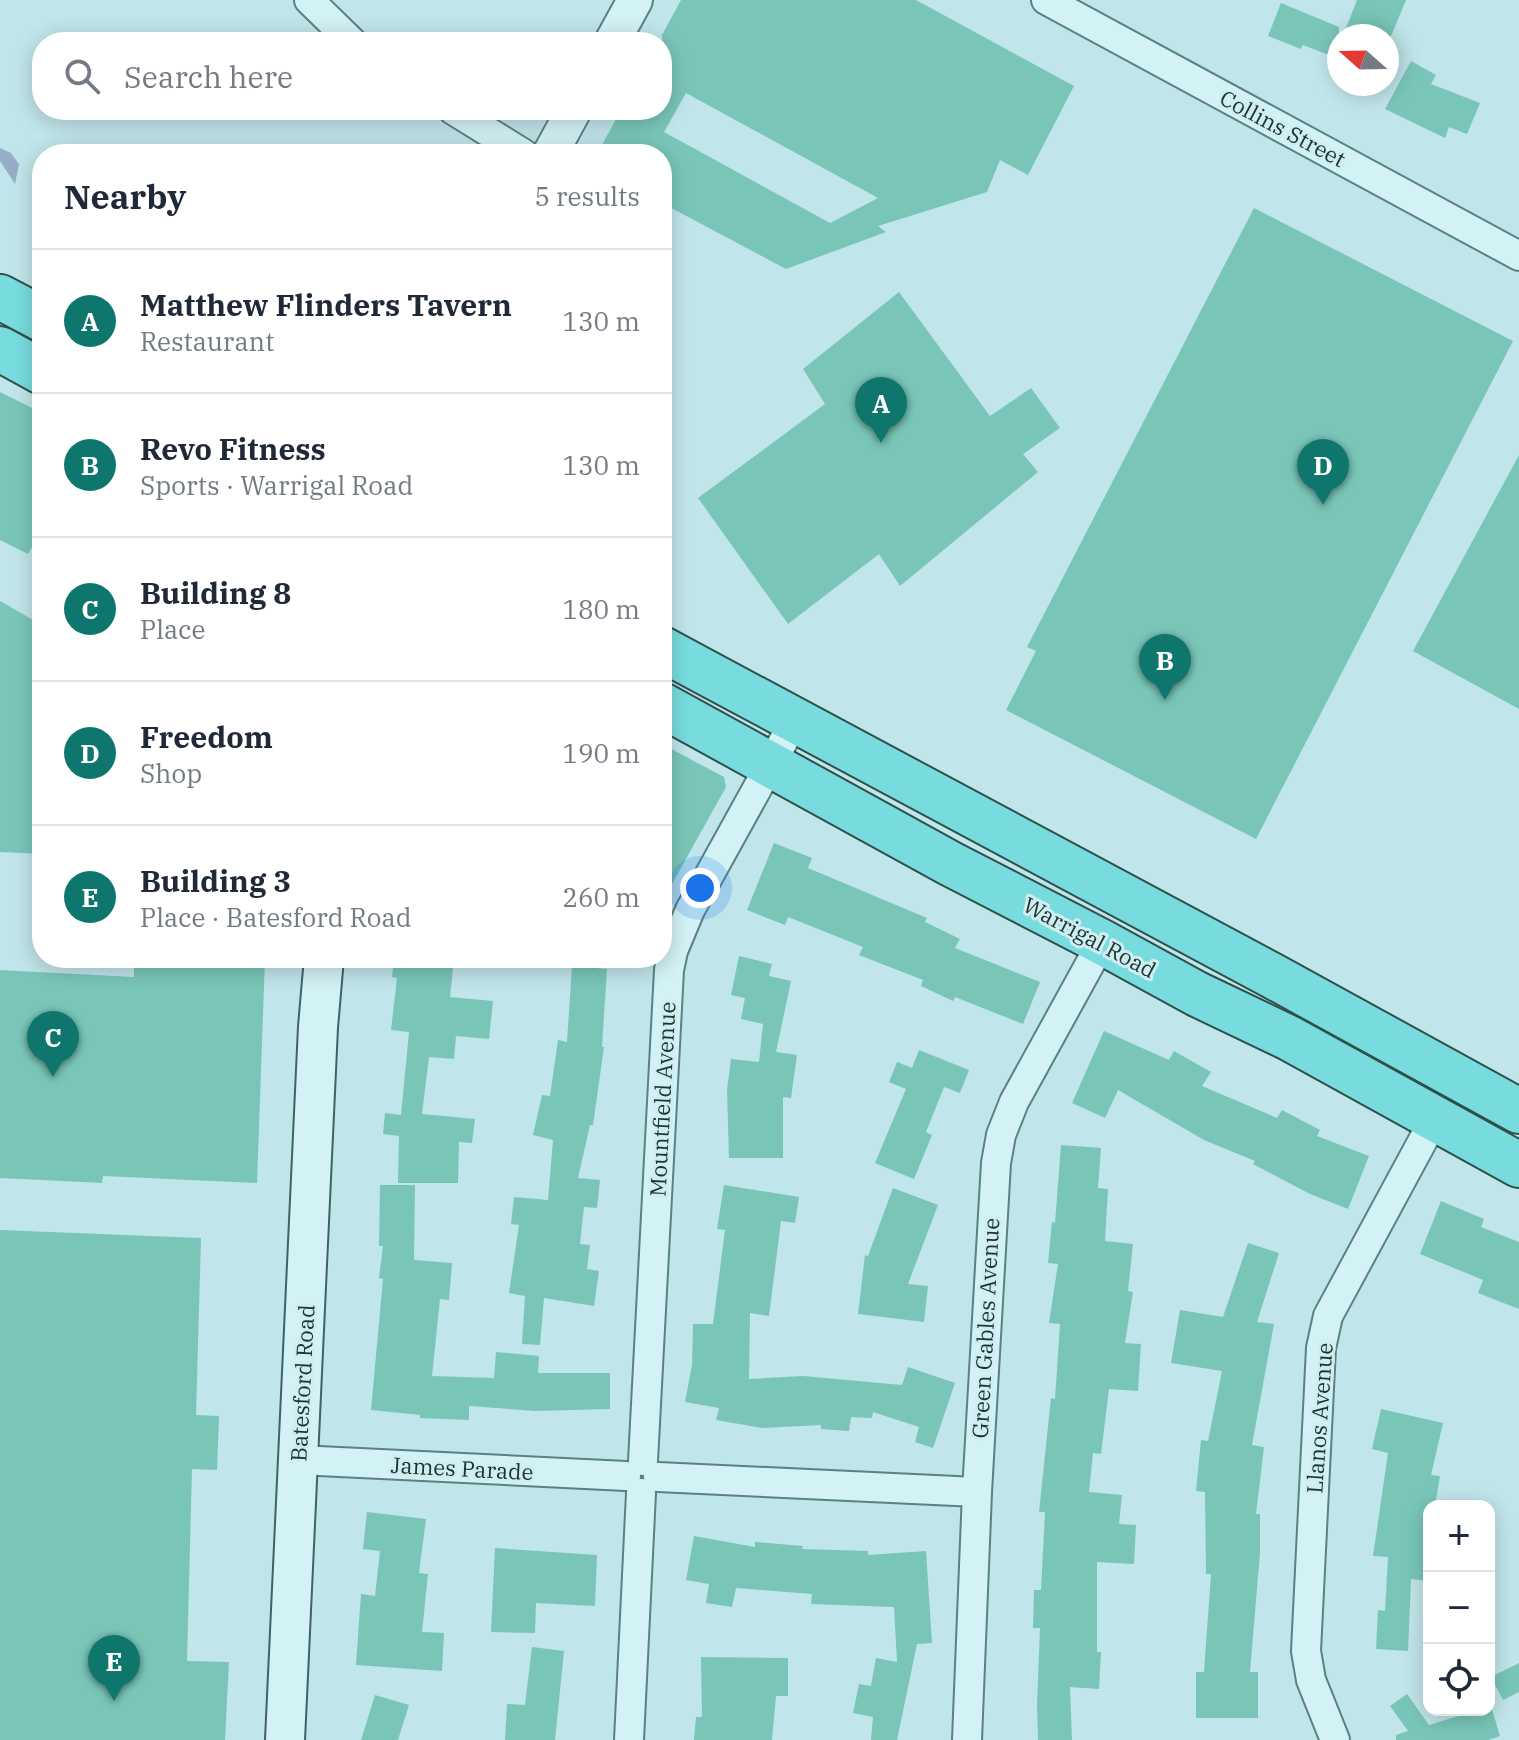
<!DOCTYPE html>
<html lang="en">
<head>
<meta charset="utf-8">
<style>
	:root { --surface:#fff; --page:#f6f6f7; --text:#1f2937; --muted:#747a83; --line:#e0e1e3; --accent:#0f766e }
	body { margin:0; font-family:"IBM Plex Serif",serif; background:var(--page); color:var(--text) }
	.controls { position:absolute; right:24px; bottom:24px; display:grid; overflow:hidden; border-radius:16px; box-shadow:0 4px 20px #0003 }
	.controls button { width:72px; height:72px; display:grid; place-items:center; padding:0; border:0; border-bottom:2px solid var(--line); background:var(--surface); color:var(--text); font:40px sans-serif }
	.compass { position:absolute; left:1327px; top:24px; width:72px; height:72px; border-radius:50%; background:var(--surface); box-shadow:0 4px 20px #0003; rotate:290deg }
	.you { position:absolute; left:700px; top:888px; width:28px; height:28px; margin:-20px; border:6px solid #fff; border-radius:50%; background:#1a73e8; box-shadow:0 0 0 12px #1a73e833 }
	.badge { display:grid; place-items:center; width:52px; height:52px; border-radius:50%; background:var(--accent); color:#fff; font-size:26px; font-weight:700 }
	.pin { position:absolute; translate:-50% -66px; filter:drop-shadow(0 2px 4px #0008) }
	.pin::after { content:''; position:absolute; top:42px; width:28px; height:24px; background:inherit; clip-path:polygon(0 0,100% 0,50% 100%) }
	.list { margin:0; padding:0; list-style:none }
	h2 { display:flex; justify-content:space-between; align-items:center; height:104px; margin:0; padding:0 32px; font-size:34px }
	h2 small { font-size:26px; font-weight:400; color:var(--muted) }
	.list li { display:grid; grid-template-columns:52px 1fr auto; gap:24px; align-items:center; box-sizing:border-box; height:144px; padding:0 32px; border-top:2px solid var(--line) }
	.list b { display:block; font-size:30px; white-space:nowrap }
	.list p { margin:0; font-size:26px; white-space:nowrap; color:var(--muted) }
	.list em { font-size:26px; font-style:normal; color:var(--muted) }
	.icon { flex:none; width:44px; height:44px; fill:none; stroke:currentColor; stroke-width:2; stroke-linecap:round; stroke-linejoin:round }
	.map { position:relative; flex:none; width:1519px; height:1740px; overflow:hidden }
	.search { position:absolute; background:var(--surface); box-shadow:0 4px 20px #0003; left:32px; top:32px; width:640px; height:88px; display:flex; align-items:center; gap:20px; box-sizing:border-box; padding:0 28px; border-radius:32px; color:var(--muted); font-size:30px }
	.panel { position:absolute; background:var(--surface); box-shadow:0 4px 20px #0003; left:32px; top:144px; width:640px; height:824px; border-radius:32px }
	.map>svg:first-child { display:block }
	.green { fill:#96adc7 }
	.building { fill:#79c6b8; fill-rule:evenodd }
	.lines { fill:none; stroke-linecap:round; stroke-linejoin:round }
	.minor-casing { stroke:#5a8280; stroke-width:32 }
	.tertiary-casing { stroke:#5a8280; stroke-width:38 }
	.secondary-casing { stroke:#3d6460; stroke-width:42 }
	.trunk-casing { stroke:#2e504b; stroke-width:48 }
	.minor { stroke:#d3f2f6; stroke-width:28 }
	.tertiary { stroke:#d3f2f6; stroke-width:34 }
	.secondary { stroke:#d3f2f6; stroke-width:38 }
	.trunk { stroke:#78dcde; stroke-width:44 }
	.labels { text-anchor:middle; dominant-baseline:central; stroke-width:6; stroke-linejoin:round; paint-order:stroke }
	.street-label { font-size:22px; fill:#1d3330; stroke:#cfeef2 }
</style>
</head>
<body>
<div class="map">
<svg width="1519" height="1740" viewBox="0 0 1519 1740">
	<rect width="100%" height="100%" fill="#c0e5ea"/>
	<path class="green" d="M0,148L11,153L19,164L15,184L0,161Z"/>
	<g class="building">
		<path d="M681,0H916L1074,86L1028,175L1000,160L987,192L878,226L886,232L786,269L662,203V154H597L621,110H662V35ZM686,93L878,198L830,223L664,132Z"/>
		<path d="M1357,0H1406L1391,36H1343Z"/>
		<path d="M1281,3L1339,27V59L1303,45L1301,49L1268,36Z"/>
		<path d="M1411,61L1436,75L1431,84L1480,103L1467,134L1449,127L1445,138L1385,109Z"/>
		<path d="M1254,208L1513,341L1256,839L1006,710L1036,651L1027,647Z"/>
		<path d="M899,292L990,416L1031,388L1060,428L1023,454L1038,472L900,586L879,554L788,624L698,498L825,404L803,369Z"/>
		<path d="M0,392L42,413V529L28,554L0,540Z"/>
		<path d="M1519,455V709L1413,651Z"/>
		<path d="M0,601L42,625L37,743L42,744V854L0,852Z"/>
		<path d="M662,744L724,777L726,787L662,902Z"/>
		<path d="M774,843L812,858L808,868L927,918L925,922L960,939L955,948L1040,982L1023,1024L955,997L953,1001L921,986L923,980L859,955L863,947L788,917L785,925L747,910Z"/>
		<path d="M739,956L772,964L769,976L791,981L776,1052L797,1055L791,1098L783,1097V1158H729L727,1090L731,1059L759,1062L763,1024L741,1019L745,998L731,995Z"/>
		<path d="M134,958H265L257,1183L103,1176L102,1183L0,1178V970L134,977Z"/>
		<path d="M394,958H454L450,997L493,1001L489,1039L456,1036L454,1059L429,1057L422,1114L475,1119L472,1143L459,1142L458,1183H398L399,1136L383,1134L385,1113L401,1115L409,1032L391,1030L397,978L392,977Z"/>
		<path d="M572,966L607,969L602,1047H604L593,1125H590L578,1178L600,1180L597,1208L584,1207L580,1244L590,1245L587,1269L599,1271L594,1306L544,1298L540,1345L522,1344L525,1296L509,1293L519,1225L511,1224L514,1197L548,1200L553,1140L533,1135L542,1095L550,1096L558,1040L567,1042Z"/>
		<path d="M1104,1031L1169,1060L1174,1051L1211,1072L1202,1086L1277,1118L1282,1110L1320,1130L1317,1136L1369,1156L1348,1209L1310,1194L1253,1164L1255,1161L1204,1140L1118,1090L1105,1118L1072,1103Z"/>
		<path d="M919,1050L969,1070L960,1093L944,1087L926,1132L932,1135L914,1179L875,1163L906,1089L889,1082L897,1062L912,1068Z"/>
		<path d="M1061,1145L1101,1148L1098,1188L1108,1189L1105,1241L1133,1244L1128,1291L1133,1292L1125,1343L1141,1344L1138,1391L1109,1389L1101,1454L1093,1453L1089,1492L1122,1495L1119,1524L1136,1525L1134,1564L1097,1562V1652H1101L1099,1689L1070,1687L1072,1740H1038L1037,1705L1040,1628H1033L1034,1590H1041L1045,1512H1039L1051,1398L1055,1399L1060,1324L1049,1323L1058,1264L1048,1263L1052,1222L1055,1223Z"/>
		<path d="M380,1185H415L414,1260L452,1263L449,1300L440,1299L432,1376L494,1378L496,1352L539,1356L538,1373H610V1409L535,1411L469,1406V1420L420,1418V1415L371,1410L383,1279L379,1278L383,1246H379Z"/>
		<path d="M724,1185L799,1197L795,1223L781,1221L769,1316L750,1313L749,1379L803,1376L902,1385L908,1367L955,1383L933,1448L915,1442L919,1427L873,1412L872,1418L851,1417L849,1431L821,1429V1425L762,1428L716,1420L719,1408L685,1402L692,1365L693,1324H713L725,1230L717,1229Z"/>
		<path d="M893,1188L938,1205L908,1284L928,1286L924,1322L858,1314L865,1255L868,1256Z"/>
		<path d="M1441,1201L1484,1219L1481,1227L1519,1242V1309L1478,1293L1483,1280L1420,1254Z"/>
		<path d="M0,1230L201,1238L196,1415L219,1416L217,1470L192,1469L187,1661L229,1662L225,1740H0Z"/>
		<path d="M1248,1243L1279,1253L1257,1322L1274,1324L1252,1445L1264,1447L1256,1514H1260V1553L1250,1672H1258V1718H1196V1672H1204L1211,1574H1206L1205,1492L1196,1491L1201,1440L1208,1441L1222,1371L1171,1363L1180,1310L1223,1317Z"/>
		<path d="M1381,1409L1443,1423L1431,1475L1440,1476L1435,1506H1429V1581L1411,1579L1408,1651L1376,1649L1378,1610L1385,1611L1388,1557L1373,1556L1388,1453L1372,1449Z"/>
		<path d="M367,1512L426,1519L419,1573L428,1574L422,1632L444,1633L442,1671L356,1665L361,1594L375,1596L380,1551L363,1549Z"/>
		<path d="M694,1536L755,1547V1542L803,1546L802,1549L868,1551V1555L926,1551L932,1643L917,1644L897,1740H871L873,1717L853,1713L859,1684L871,1686L876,1658L897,1662L894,1607L811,1604L812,1594L736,1588L732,1607L706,1603L709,1584L686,1580Z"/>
		<path d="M495,1548L597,1555L595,1606L536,1603L535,1633L491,1632Z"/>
		<path d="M532,1647L564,1651L555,1740H505L507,1704L525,1705Z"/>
		<path d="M701,1657L788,1658V1696H776L772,1740H694L696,1717H702Z"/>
		<path d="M1519,1663V1692L1503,1700L1491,1677Z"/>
		<path d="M1407,1694L1429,1725L1478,1710H1489L1491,1706L1500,1736L1489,1740H1396V1735L1408,1731L1390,1706Z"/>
		<path d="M375,1695L409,1705L398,1740H361Z"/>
	</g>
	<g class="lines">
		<defs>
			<g id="minor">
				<path d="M309,0L352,42"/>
				<path d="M1046,0L1519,256"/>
				<path d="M453,110L524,154"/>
				<path d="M298,1460L626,1476"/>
				<path d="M643,1461L669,970L673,951L690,910L795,720"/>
				<path d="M658,1477L977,1492"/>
				<path d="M629,1740L641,1493"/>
				<path d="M967,1740L977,1492L996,1163L1001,1135L1014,1102L1102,942"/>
				<path d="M1335,1740L1311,1680L1306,1651L1321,1348L1328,1316L1435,1118"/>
			</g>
			<g id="tertiary">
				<path d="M612,42L635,0"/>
				<path d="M550,154L574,110"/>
			</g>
			<path id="secondary" d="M285,1740L318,1027L324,958"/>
			<g id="trunk">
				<path d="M0,297L42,319"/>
				<path d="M0,349L42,372"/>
				<path d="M662,649L1271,975L1519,1111"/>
				<path d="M662,705L951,864L1102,942L1197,994L1289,1038L1519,1165"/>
			</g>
		</defs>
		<use href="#minor" class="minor-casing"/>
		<use href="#tertiary" class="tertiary-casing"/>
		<use href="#secondary" class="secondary-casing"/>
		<use href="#trunk" class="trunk-casing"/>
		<use href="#minor" class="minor"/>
		<use href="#tertiary" class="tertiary"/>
		<use href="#secondary" class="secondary"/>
		<use href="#trunk" class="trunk"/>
	</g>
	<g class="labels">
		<g class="street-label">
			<text transform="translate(1283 128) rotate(28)">Collins Street</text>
			<text transform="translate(1090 937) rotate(28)">Warrigal Road</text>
			<text transform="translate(662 1099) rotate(-87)">Mountfield Avenue</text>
			<text transform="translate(985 1328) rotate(-87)">Green Gables Avenue</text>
			<text transform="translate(302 1383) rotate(-87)">Batesford Road</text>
			<text transform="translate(1319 1418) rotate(-86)">Llanos Avenue</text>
			<text transform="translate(462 1468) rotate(3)">James Parade</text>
		</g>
	</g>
</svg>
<div class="controls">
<button>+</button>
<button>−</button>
<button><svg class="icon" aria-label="locate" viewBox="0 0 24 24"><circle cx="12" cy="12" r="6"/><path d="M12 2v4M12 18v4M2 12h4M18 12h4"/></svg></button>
</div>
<svg class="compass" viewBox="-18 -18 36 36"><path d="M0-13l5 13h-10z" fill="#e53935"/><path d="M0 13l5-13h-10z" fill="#747a83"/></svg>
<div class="you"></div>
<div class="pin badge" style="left:881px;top:443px">A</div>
<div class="pin badge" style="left:1165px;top:700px">B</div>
<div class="pin badge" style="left:53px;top:1077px">C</div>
<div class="pin badge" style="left:1323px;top:505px">D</div>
<div class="pin badge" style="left:114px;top:1701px">E</div>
<div class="search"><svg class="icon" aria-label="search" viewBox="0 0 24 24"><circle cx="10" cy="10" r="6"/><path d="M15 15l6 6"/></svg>Search here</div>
<section class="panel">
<h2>Nearby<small>5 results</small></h2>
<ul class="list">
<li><span class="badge">A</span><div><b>Matthew Flinders Tavern</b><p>Restaurant</p></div><em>130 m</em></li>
<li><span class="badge">B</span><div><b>Revo Fitness</b><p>Sports · Warrigal Road</p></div><em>130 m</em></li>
<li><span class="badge">C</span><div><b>Building 8</b><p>Place</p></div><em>180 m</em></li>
<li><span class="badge">D</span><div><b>Freedom</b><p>Shop</p></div><em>190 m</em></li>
<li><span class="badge">E</span><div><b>Building 3</b><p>Place · Batesford Road</p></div><em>260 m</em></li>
</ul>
</section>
</div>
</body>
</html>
